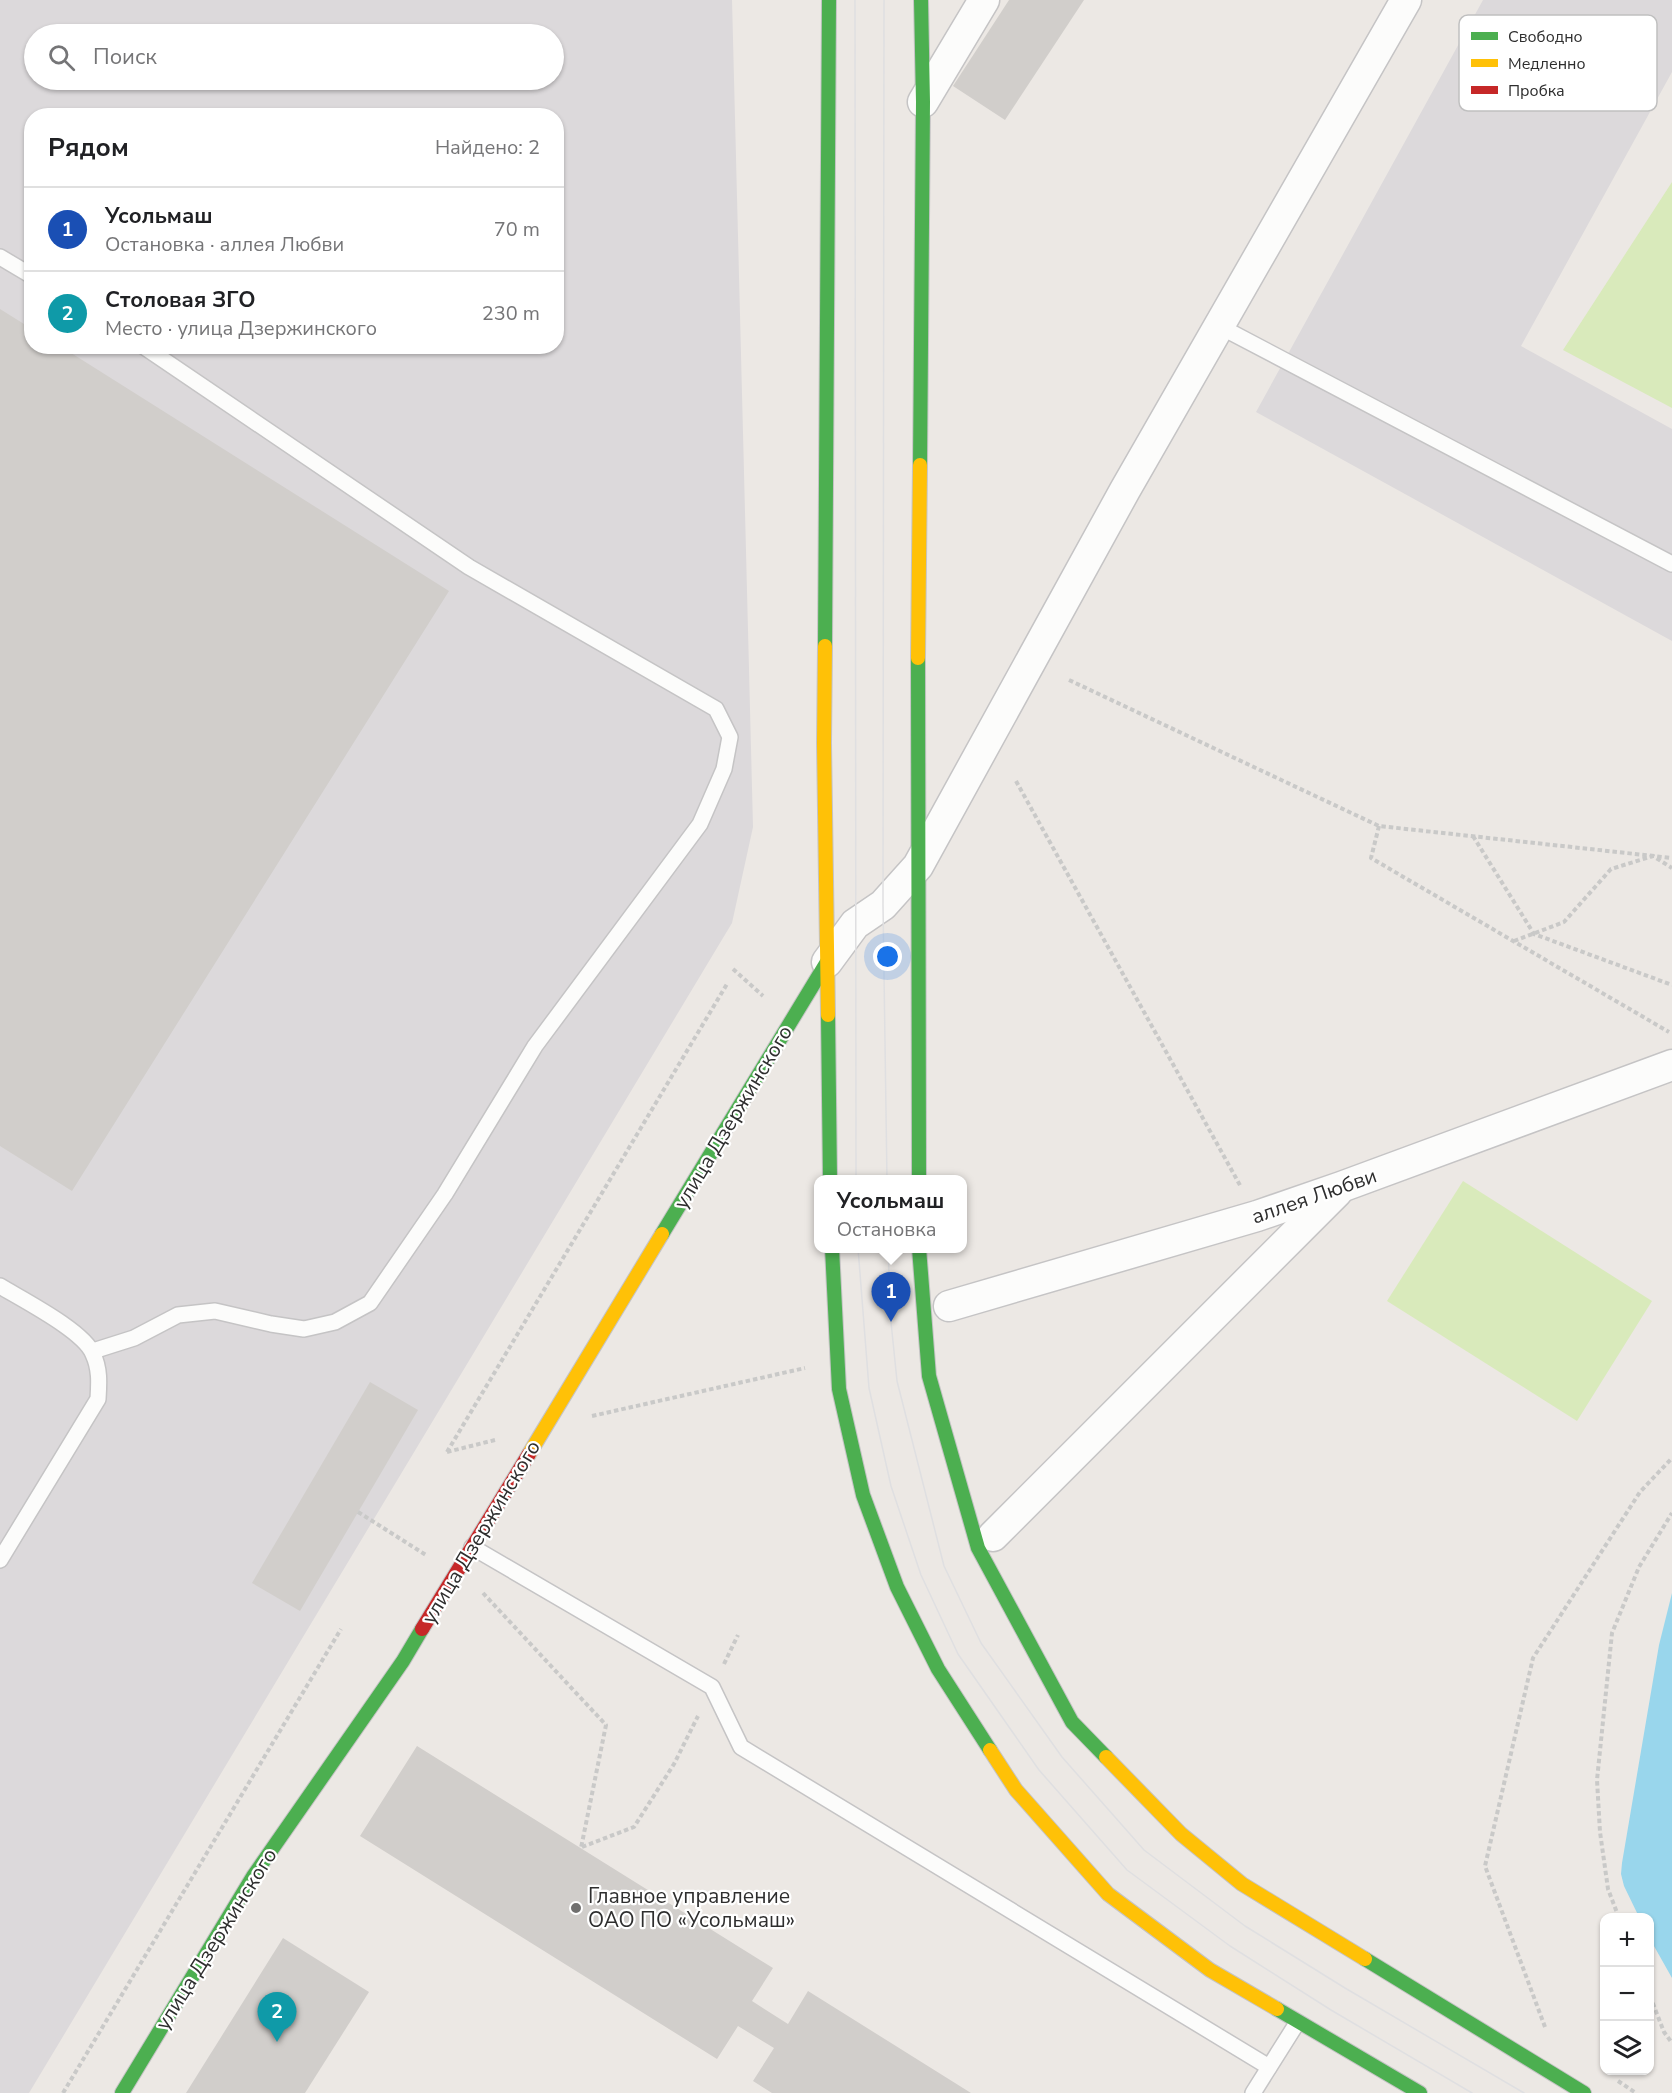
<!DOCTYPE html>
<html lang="ru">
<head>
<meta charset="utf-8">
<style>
	:root { --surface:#fff; --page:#f2f2f2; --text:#202124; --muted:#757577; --line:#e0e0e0; --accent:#b45309 }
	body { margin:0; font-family:"Nunito Sans",sans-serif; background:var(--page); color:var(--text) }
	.controls { position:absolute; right:18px; bottom:18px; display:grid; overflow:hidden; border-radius:12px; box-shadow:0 2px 4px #0004 }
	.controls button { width:54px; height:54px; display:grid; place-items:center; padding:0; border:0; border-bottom:2px solid var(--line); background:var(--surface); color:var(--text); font:30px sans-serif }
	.you { position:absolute; left:888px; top:957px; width:21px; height:21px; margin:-15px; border:4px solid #fff; border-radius:50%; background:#1a73e8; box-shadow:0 0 0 9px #1a73e833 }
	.badge { display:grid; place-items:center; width:39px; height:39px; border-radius:50%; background:var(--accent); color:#fff; font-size:20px; font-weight:700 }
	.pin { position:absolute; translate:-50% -50px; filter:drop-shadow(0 2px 3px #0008) }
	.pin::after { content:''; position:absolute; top:32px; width:21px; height:18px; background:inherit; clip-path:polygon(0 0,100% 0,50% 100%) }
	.popup { position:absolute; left:814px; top:1175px; width:153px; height:78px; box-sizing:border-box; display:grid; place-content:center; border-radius:12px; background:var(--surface); filter:drop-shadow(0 2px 4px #0005); font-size:20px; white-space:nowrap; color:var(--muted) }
	.popup b { font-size:22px; color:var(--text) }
	.popup::after { content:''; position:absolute; left:50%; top:100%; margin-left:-12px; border:12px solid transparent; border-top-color:var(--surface) }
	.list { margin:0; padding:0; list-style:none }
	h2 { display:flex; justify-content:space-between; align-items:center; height:78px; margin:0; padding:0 24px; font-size:26px }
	h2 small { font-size:20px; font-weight:400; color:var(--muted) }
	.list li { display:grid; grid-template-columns:39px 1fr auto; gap:18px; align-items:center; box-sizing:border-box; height:84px; padding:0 24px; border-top:2px solid var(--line) }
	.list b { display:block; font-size:22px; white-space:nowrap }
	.list p { margin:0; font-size:20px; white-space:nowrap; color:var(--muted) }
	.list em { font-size:20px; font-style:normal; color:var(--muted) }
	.icon { flex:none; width:33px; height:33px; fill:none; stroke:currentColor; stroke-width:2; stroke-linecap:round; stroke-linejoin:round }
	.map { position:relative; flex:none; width:1672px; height:2093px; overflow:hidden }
	.search { position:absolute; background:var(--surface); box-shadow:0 2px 4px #0004; left:24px; top:24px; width:540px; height:66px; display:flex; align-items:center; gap:15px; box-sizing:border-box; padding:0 21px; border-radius:33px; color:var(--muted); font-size:22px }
	.panel { position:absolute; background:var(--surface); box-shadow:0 2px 4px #0004; left:24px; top:108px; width:540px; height:246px; border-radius:24px }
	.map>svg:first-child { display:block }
	.industrial { fill:#dcd9db; fill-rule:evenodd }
	.pitch { fill:#d9eabb }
	.water { fill:#99d6ec }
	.building { fill:#d1cecb }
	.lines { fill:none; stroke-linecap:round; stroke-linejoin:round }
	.lane-casing { stroke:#c5c4c5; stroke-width:18 }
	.street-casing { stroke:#c5c4c5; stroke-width:33 }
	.fast-casing { stroke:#c5c4c5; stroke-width:16 }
	.slow-casing { stroke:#c5c4c5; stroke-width:16 }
	.jam-casing { stroke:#c5c4c5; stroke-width:16 }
	.path { stroke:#c9c9c8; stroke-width:4; stroke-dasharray:4.5 3; stroke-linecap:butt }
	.lane { stroke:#fcfcfb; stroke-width:15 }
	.street { stroke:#fcfcfb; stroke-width:30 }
	.fast { stroke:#4caf50; stroke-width:14 }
	.slow { stroke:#ffc107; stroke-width:14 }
	.jam { stroke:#c62828; stroke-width:14 }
	.tram { stroke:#dfdfe1; stroke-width:1.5 }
	.poi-dot { fill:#706f6e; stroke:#fff; stroke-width:2 }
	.labels { text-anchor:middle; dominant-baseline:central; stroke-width:4.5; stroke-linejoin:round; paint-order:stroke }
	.street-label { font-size:21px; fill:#2e2e2e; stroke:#fff }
	.poi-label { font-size:21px; fill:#2e2e2e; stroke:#fff; text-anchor:start }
	.key { fill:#fff; stroke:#c0c0c0; stroke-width:1.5 }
	.key-label { font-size:16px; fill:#2e2e2e }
</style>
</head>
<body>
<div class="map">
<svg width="1672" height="2093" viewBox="0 0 1672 2093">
	<rect width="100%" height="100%" fill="#ece8e4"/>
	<g class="industrial">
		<path d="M0,0H732L753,827L732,923L29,2093H0ZM34,34H554V80H34ZM32,116H556V346H32Z"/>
		<path d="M1483,0H1672V72L1521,346L1672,429V641L1256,412Z"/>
	</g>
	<g class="pitch">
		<path d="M1672,182V408L1563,350Z"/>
		<path d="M1463,1181L1652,1301L1577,1421L1387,1301Z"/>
	</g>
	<path class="water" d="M1672,1593V1978L1650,1939V1918L1639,1917L1624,1886L1621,1874L1622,1863L1659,1645Z"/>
	<g class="building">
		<path d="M1009,0H1084L1005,120L953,86Z"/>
		<path d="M0,309L32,329V346H60L449,591L72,1191L0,1146Z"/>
		<path d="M370,1382L418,1410L300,1611L252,1583Z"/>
		<path d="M417,1746L773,1968L752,2001L788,2024L808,1991L971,2093H772L753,2081L774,2048L738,2026L717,2059L360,1836Z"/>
		<path d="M283,1938L369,1992L305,2093H186Z"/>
	</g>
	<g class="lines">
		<defs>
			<g id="lane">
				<path d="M0,257L32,276"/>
				<path d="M1219,326L1672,564"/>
				<path d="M0,1286C23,1300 84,1331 93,1354C100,1369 99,1383 98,1399L0,1560"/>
				<path d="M93,1351L134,1338L178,1315L215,1311L271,1324L304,1329L335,1322L370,1303L445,1194L535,1046L700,824L724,769L730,737L716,709L469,567L143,346"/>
				<path d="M472,1547L712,1687L741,1747L1269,2067"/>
				<path d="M1253,2093L1297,2023"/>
			</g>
			<g id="street">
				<path d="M923,102L984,0"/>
				<path d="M827,962L855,924L883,905L918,866L1125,490L1406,0"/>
				<path d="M949,1306L1257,1216L1341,1187L1672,1065"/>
				<path d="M993,1536L1337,1192"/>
			</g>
			<g id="fast">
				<path d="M920,465L923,102L921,0"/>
				<path d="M825,646L829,0"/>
				<path d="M918,658L919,1180"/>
				<path d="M828,1015L830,1180"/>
				<path d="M662,1234L827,962"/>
				<path d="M832,1248L839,1389L863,1495L897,1587L938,1669L990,1750"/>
				<path d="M919,1248L929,1376L978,1548L1072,1722L1106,1757"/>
				<path d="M1365,1959L1584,2093"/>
				<path d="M1277,2009L1420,2093"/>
				<path d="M122,2093L254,1875L403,1661L422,1629"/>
			</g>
			<g id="slow">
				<path d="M825,646L824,743L828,1015"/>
				<path d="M918,658L920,465"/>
				<path d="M529,1454L662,1234"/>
				<path d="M990,1750L1016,1790L1108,1894L1210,1970L1277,2009"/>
				<path d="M1106,1757L1181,1834L1242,1884L1365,1959"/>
			</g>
			<path id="jam" d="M422,1629L529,1454"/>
		</defs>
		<use href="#lane" class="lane-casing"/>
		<use href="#street" class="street-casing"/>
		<use href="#fast" class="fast-casing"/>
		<use href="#slow" class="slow-casing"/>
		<use href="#jam" class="jam-casing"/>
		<g class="path">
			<path d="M1069,680L1379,826L1672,858"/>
			<path d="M1016,781L1241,1187"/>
			<path d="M1379,826L1371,858L1669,1032"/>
			<path d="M1473,836L1534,934L1672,985"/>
			<path d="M1514,941L1564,922L1611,869L1653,856L1672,868"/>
			<path d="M733,969L763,996"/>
			<path d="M592,1416L805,1368"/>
			<path d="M447,1452L727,984"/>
			<path d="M447,1452L495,1440"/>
			<path d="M358,1512L426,1555"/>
			<path d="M483,1593L606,1725L581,1848"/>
			<path d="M724,1664L738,1635"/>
			<path d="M582,1847L634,1827L674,1764L698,1716"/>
			<path d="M1619,1918L1608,1889L1600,1832L1597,1780L1612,1633L1639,1567L1672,1513"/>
			<path d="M1650,1996L1664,2032L1672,2043"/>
			<path d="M1545,2027L1485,1866L1533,1658L1640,1492L1672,1458"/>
			<path d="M1618,2081L1636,2093"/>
			<path d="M63,2093L341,1629"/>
		</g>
		<use href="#lane" class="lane"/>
		<use href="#street" class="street"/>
		<use href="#fast" class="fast"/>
		<use href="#slow" class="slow"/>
		<use href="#jam" class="jam"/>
		<g class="tram">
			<path d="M855,0L856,1180"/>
			<path d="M884,0L883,905L887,1180"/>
			<path d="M858,1248L869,1388L891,1486L921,1575L958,1654L1039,1770L1127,1870L1230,1946L1331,2010L1472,2093"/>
			<path d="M888,1248L891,1322L897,1381L944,1566L981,1643L1062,1757L1144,1850L1245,1926L1345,1988L1524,2093"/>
		</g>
	</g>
	<circle class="poi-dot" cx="576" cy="1908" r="6"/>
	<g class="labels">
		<g class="street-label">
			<text transform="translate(733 1117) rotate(-59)">улица Дзержинского</text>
			<text transform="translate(1314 1196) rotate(-19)">аллея Любви</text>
			<text transform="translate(481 1532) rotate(-59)">улица Дзержинского</text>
			<text transform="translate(216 1939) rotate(-58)">улица Дзержинского</text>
		</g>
		<g class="poi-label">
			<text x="588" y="1896">Главное управление<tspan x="588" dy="24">ОАО ПО «Усольмаш»</tspan></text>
		</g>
	</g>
	<rect x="1459" y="15" width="198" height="96" rx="9" class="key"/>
	<rect x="1471" y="32" width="27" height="8" fill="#4caf50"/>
	<rect x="1471" y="59" width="27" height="8" fill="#ffc107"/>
	<rect x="1471" y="86" width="27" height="8" fill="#c62828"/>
	<g class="key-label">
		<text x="1508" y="42">Свободно</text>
		<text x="1508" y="69">Медленно</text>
		<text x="1508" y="96">Пробка</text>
	</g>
</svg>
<div class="controls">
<button>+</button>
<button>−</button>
<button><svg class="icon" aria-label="layers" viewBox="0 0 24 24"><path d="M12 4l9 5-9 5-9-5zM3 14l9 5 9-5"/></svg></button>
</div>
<div class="you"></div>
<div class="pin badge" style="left:891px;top:1322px;background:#1a4fb4">1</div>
<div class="popup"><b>Усольмаш</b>Остановка</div>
<div class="pin badge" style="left:277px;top:2042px;background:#0f9aa8">2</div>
<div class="search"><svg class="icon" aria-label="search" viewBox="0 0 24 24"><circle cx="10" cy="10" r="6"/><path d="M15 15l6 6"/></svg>Поиск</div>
<section class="panel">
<h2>Рядом<small>Найдено: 2</small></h2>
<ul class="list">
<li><span class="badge" style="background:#1a4fb4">1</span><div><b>Усольмаш</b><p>Остановка · аллея Любви</p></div><em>70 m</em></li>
<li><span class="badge" style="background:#0f9aa8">2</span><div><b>Столовая ЗГО</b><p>Место · улица Дзержинского</p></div><em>230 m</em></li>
</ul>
</section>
</div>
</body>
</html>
